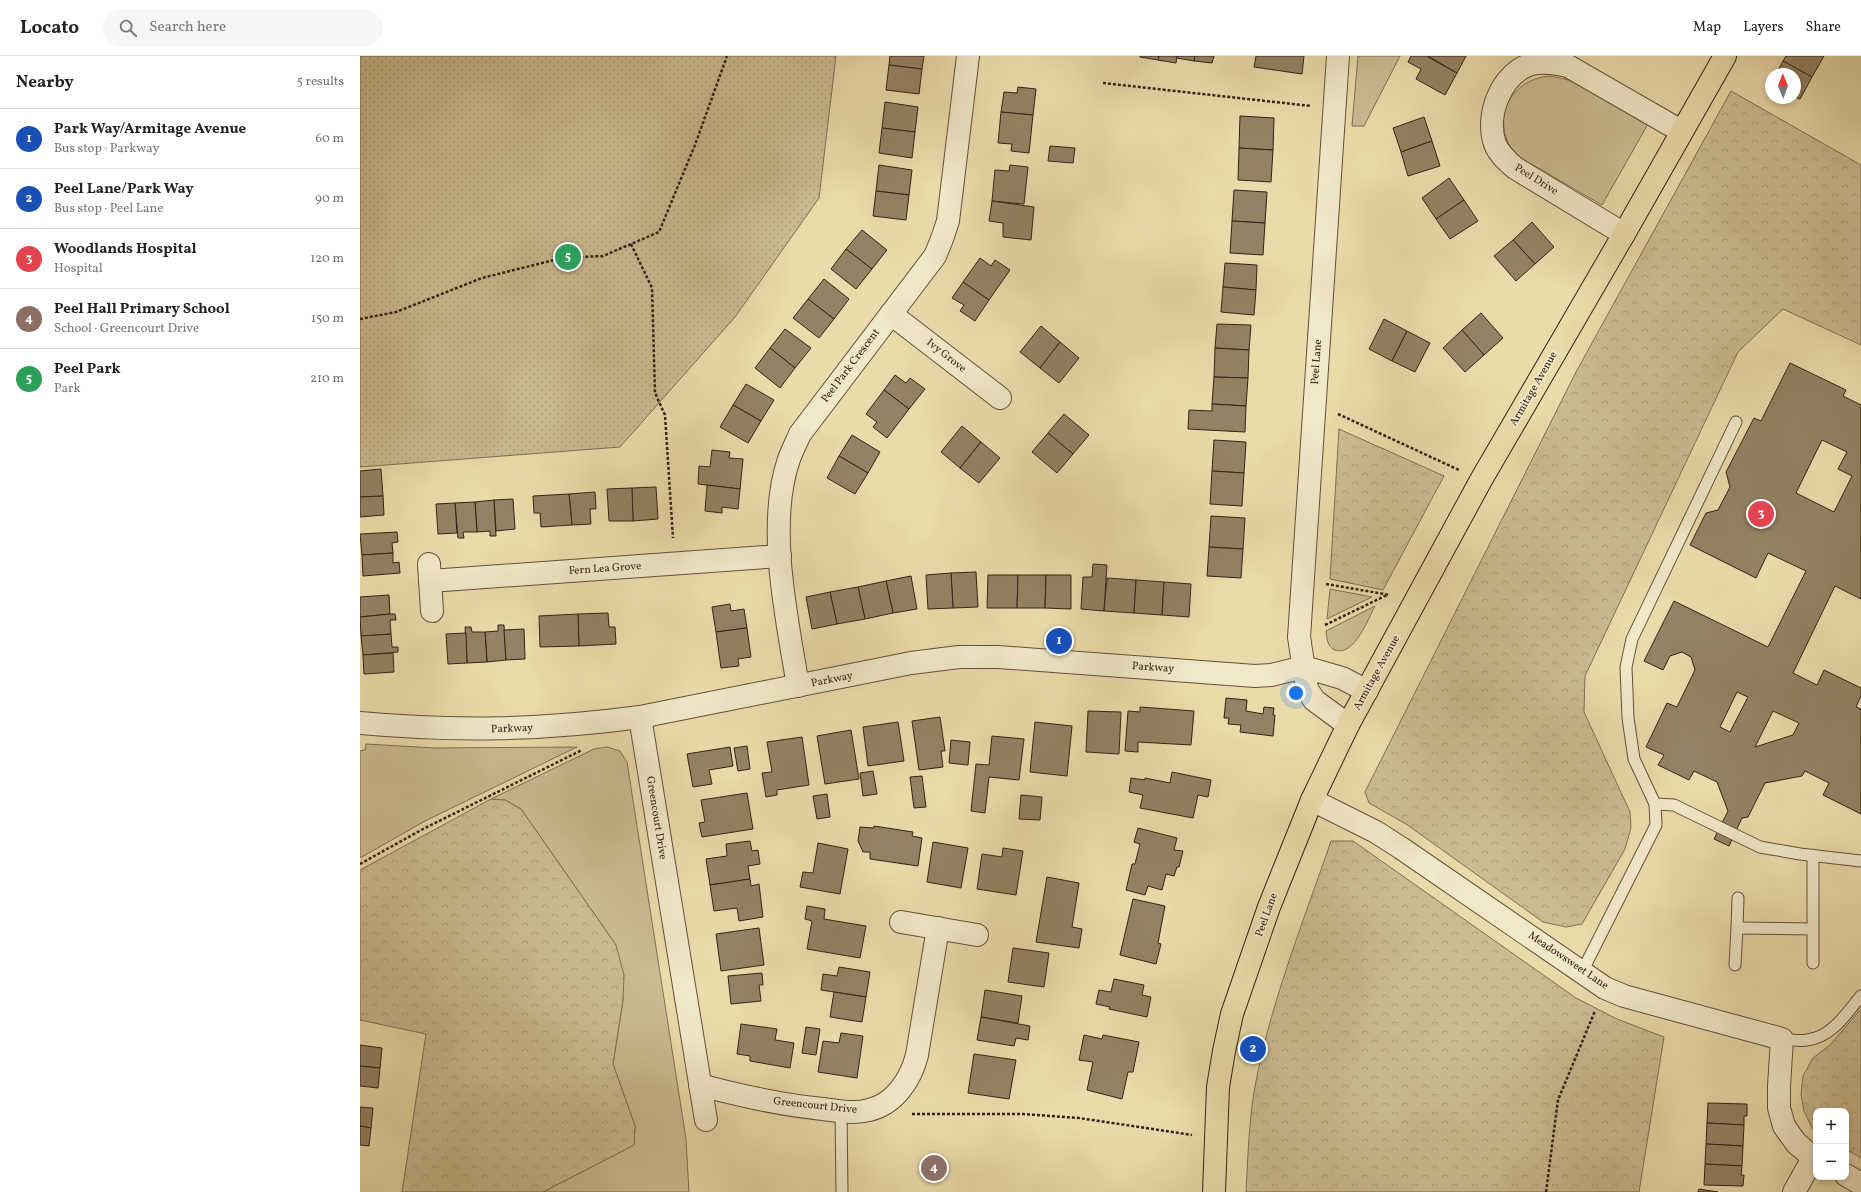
<!DOCTYPE html>
<html lang="en">
<head>
<meta charset="utf-8">
<style>
	:root { --surface:#fff; --page:#f6f6f6; --text:#222; --muted:#767676; --line:#e0e0e0; --accent:#ea580c }
	body { margin:0; font-family:Vollkorn,serif; background:var(--page); color:var(--text) }
	.controls { position:absolute; right:12px; bottom:12px; display:grid; overflow:hidden; border-radius:8px; box-shadow:0 2px 6px #0003 }
	.controls button { width:36px; height:36px; display:grid; place-items:center; padding:0; border:0; border-bottom:1px solid var(--line); background:var(--surface); color:var(--text); font:20px sans-serif }
	.compass { position:absolute; left:1405px; top:12px; width:36px; height:36px; border-radius:50%; background:var(--surface); box-shadow:0 2px 6px #0003; rotate:359deg }
	.you { position:absolute; left:936px; top:637px; width:14px; height:14px; margin:-10px; border:3px solid #fff; border-radius:50%; background:#1a73e8; box-shadow:0 0 0 6px #1a73e833 }
	.badge { display:grid; place-items:center; width:26px; height:26px; border-radius:50%; background:var(--accent); color:#fff; font-size:13px; font-weight:700 }
	.pin { position:absolute; translate:-50% -50%; border:2px solid #fff; box-shadow:0 1px 4px #0006 }
	.list { margin:0; padding:0; list-style:none }
	h2 { display:flex; justify-content:space-between; align-items:center; height:52px; margin:0; padding:0 16px; font-size:17px }
	h2 small { font-size:13px; font-weight:400; color:var(--muted) }
	.list li { display:grid; grid-template-columns:26px 1fr auto; gap:12px; align-items:center; box-sizing:border-box; height:60px; padding:0 16px; border-top:1px solid var(--line) }
	.list b { display:block; font-size:15px; white-space:nowrap }
	.list p { margin:0; font-size:13px; white-space:nowrap; color:var(--muted) }
	.list em { font-size:13px; font-style:normal; color:var(--muted) }
	.icon { flex:none; width:22px; height:22px; fill:none; stroke:currentColor; stroke-width:2; stroke-linecap:round; stroke-linejoin:round }
	.map { position:relative; flex:none; width:1501px; height:1136px; overflow:hidden }
	header { display:flex; align-items:center; gap:24px; box-sizing:border-box; height:56px; padding:0 20px; background:var(--surface); border-bottom:1px solid var(--line) }
	header strong { font-size:19px }
	nav { display:flex; gap:22px; margin-inline-start:auto; font-size:14px }
	.search { width:280px; height:36px; background:var(--page); display:flex; align-items:center; gap:10px; box-sizing:border-box; padding:0 14px; border-radius:22px; color:var(--muted); font-size:15px }
	main { display:flex }
	aside { flex:1; background:var(--surface) }
	.map>svg:first-child { display:block }
	.green { fill:#cbbc92; stroke:#806f54 }
	.forest { fill:url(#forest-crowns); stroke:#806f54 }
	.park { fill:url(#park-dots); stroke:#806f54 }
	.building { fill:#938263; stroke:#342215; fill-rule:evenodd }
	.lines { fill:none; stroke-linecap:round; stroke-linejoin:round }
	.lane-casing { stroke:#62503a; stroke-width:13 }
	.street-casing { stroke:#62503a; stroke-width:24 }
	.primary-casing { stroke:#342215; stroke-width:24 }
	.path { stroke:#342215; stroke-width:2.5; stroke-dasharray:3 2; stroke-linecap:butt }
	.lane { stroke:#f1e8c8; stroke-width:11 }
	.street { stroke:#f1e8c8; stroke-width:22 }
	.primary { stroke:#eadbab; stroke-width:22 }
	.labels { text-anchor:middle; dominant-baseline:central; stroke-width:3.5; stroke-linejoin:round; paint-order:stroke }
	.street-label { font-size:11px; fill:#342215; stroke:#f1e8c8 }
</style>
</head>
<body>
<header>
<strong>Locato</strong>
<div class="search"><svg class="icon" aria-label="search" viewBox="0 0 24 24"><circle cx="10" cy="10" r="6"/><path d="M15 15l6 6"/></svg>Search here</div>
<nav><a>Map</a><a>Layers</a><a>Share</a></nav>
</header>
<main>
<aside>
<h2>Nearby<small>5 results</small></h2>
<ul class="list">
<li><span class="badge" style="background:#1a4fb4">1</span><div><b>Park Way/Armitage Avenue</b><p>Bus stop · Parkway</p></div><em>60 m</em></li>
<li><span class="badge" style="background:#1a4fb4">2</span><div><b>Peel Lane/Park Way</b><p>Bus stop · Peel Lane</p></div><em>90 m</em></li>
<li><span class="badge" style="background:#e0444e">3</span><div><b>Woodlands Hospital</b><p>Hospital</p></div><em>120 m</em></li>
<li><span class="badge" style="background:#8d6e63">4</span><div><b>Peel Hall Primary School</b><p>School · Greencourt Drive</p></div><em>150 m</em></li>
<li><span class="badge" style="background:#2e9e5b">5</span><div><b>Peel Park</b><p>Park</p></div><em>210 m</em></li>
</ul>
</aside>
<div class="map">
<svg width="1501" height="1136" viewBox="0 0 1501 1136">
	<defs>
		<pattern id="forest-crowns" width="20" height="18" patternUnits="userSpaceOnUse"><rect width="20" height="18" fill="#cbbc92"/><path d="M2 6a3 3 0 1 1 6 0M12 15a3 3 0 1 1 6 0" fill="none" stroke="#afa17d"/></pattern>
		<pattern id="park-dots" width="8" height="8" patternUnits="userSpaceOnUse"><rect width="8" height="8" fill="#cbbc92"/><path d="M2 2h.1M6 6h.1" fill="none" stroke="#afa17d" stroke-width="1.8" stroke-linecap="round"/></pattern>
	</defs>
	<rect width="100%" height="100%" fill="#eadbab"/>
	<filter id="stains"><feTurbulence type="fractalNoise" baseFrequency=".005" numOctaves="4"/><feColorMatrix values="0 0 0 0 .2 0 0 0 0 .09 0 0 0 0 .02 0 0 0 .5 -.17"/></filter>
	<radialGradient id="worn" r=".72"><stop offset=".6" stop-color="#630" stop-opacity="0"/><stop offset="1" stop-color="#630" stop-opacity=".3"/></radialGradient>
	<g class="green">
		<path d="M998,0H1040L1004,70H992Z"/>
		<path d="M1189,20C1225,24 1257,50 1288,68L1242,149L1156,99C1130,68 1147,24 1189,20Z"/>
		<path d="M970,533L1012,541L967,563Z"/>
		<path d="M1015,550C1008,563 994,601 975,594C967,591 967,582 966,575Z"/>
		<path d="M6,688L75,692L217,691L65,765L0,802V695L5,694Z"/>
		<path d="M247,691L260,695L267,706L326,1083L329,1136H183L274,1089L275,1070L253,1008L263,944L256,889L161,753L145,744L131,743L234,693Z"/>
	</g>
	<g class="forest">
		<path d="M1371,35L1501,109V289L1423,253L1378,296L1225,620L1224,656L1270,756L1271,772L1265,793L1222,868L1206,871L1183,866L1046,768L1009,747L1005,736L1216,316Z"/>
		<path d="M979,373L1084,420L1023,534L970,523Z"/>
		<path d="M131,743L145,744L161,753L256,889L264,919L263,944L253,1008L275,1070L274,1089L183,1136H42L66,978L0,964V814Z"/>
		<path d="M971,785H993L1216,942L1257,963L1304,981L1279,1136H886C888,1099 889,1061 896,1025C912,943 944,864 971,785Z"/>
		<path d="M1501,953V1102L1486,1093V1055H1456V1074L1452,1072L1444,1055L1441,1038L1443,1020L1453,1002L1470,989Z"/>
	</g>
	<path class="park" d="M0,0H476L459,142L375,261L260,391L0,411Z"/>
	<g class="building">
		<path d="M530,0H564L562,13L529,9Z"/>
		<path d="M780,0H799L798,4L780,1Z"/>
		<path d="M799,0H817L816,7L798,4Z"/>
		<path d="M817,0H835L834,5L817,2Z"/>
		<path d="M835,0H854L852,7L834,5Z"/>
		<path d="M896,0H944L942,18L894,11Z"/>
		<path d="M1051,0H1066L1097,17L1085,39L1056,23L1061,13L1048,6Z"/>
		<path d="M1068,0H1106L1097,17Z"/>
		<path d="M1426,0H1464L1452,21L1423,5Z"/>
		<path d="M1423,5L1452,21L1440,43L1435,41V18H1416Z"/>
		<path d="M529,9L562,13L559,38L526,34Z"/>
		<path d="M658,31L676,33L673,59L641,56L644,36L657,37Z"/>
		<path d="M525,46L558,51L555,76L522,72Z"/>
		<path d="M641,56L673,59L669,97L651,95L652,88L638,87Z"/>
		<path d="M880,60L914,62L913,94L879,92Z"/>
		<path d="M1064,61L1072,85L1041,96L1033,72Z"/>
		<path d="M522,72L555,76L552,102L519,97Z"/>
		<path d="M1072,85L1080,110L1048,120L1041,96Z"/>
		<path d="M690,90L715,92L713,107L688,105Z"/>
		<path d="M879,92L913,94L911,126L878,124Z"/>
		<path d="M519,109L552,114L549,139L516,135Z"/>
		<path d="M650,109L668,111L664,148L632,145L635,114L649,115Z"/>
		<path d="M1089,122L1104,144L1076,163L1062,142Z"/>
		<path d="M874,134L907,136L905,167L872,165Z"/>
		<path d="M516,135L549,139L546,164L513,160Z"/>
		<path d="M1104,144L1118,165L1090,183L1076,163Z"/>
		<path d="M632,145L674,151L671,184L643,181V167L629,165Z"/>
		<path d="M872,165L905,167L903,199L870,197Z"/>
		<path d="M1172,166L1194,191L1175,208L1153,184Z"/>
		<path d="M502,174L527,194L512,213L486,193Z"/>
		<path d="M1153,184L1175,208L1156,225L1134,200Z"/>
		<path d="M486,193L512,213L496,233L471,213Z"/>
		<path d="M620,202L631,210L635,204L650,214L629,244L603,226Z"/>
		<path d="M865,207L897,209L896,234L863,231Z"/>
		<path d="M464,223L489,243L474,263L448,243Z"/>
		<path d="M603,226L629,244L615,265L600,255L604,249L592,242Z"/>
		<path d="M863,231L896,234L894,259L861,256Z"/>
		<path d="M448,243L474,263L459,282L433,262Z"/>
		<path d="M1121,257L1143,282L1124,299L1102,274Z"/>
		<path d="M1024,263L1047,275L1032,305L1009,293Z"/>
		<path d="M857,268L891,269L889,294L855,292Z"/>
		<path d="M681,270L700,286L680,312L660,296Z"/>
		<path d="M425,273L451,292L435,312L410,292Z"/>
		<path d="M1102,274L1124,299L1105,316L1083,292Z"/>
		<path d="M1047,275L1070,287L1055,316L1032,305Z"/>
		<path d="M700,286L719,302L699,327L680,312Z"/>
		<path d="M410,292L435,312L420,332L395,312Z"/>
		<path d="M855,292L889,294L888,322L854,321Z"/>
		<path d="M1430,307L1486,334L1483,340L1501,349V543L1475,530L1433,617L1457,629L1464,614L1501,632V640L1496,651L1501,653V758L1463,739L1469,727L1445,715L1442,720L1405,727L1388,761L1382,762L1369,790L1354,783L1368,755L1357,726L1334,715L1329,724L1298,709L1304,699L1286,691L1307,647L1317,651L1335,614L1331,601L1322,596L1310,600L1303,614L1284,605L1314,545L1408,591L1446,515L1408,497L1396,522L1330,489L1346,457L1358,454L1370,431L1366,416L1394,362L1401,365ZM1462,384L1487,396L1478,413L1492,420L1474,456L1436,437ZM1377,636L1388,641L1370,676L1360,671ZM1413,655L1439,667L1433,679L1395,691Z"/>
		<path d="M535,319L546,327L550,322L565,333L549,353L524,334Z"/>
		<path d="M854,321L888,322L886,350L852,348Z"/>
		<path d="M386,328L414,344L401,365L373,349Z"/>
		<path d="M524,334L549,353L527,382L513,371L517,366L506,358Z"/>
		<path d="M852,348L886,350L885,376L828,373L829,354L852,355Z"/>
		<path d="M373,349L401,365L388,387L360,371Z"/>
		<path d="M704,358L729,379L713,398L688,377Z"/>
		<path d="M602,370L621,386L600,412L581,396Z"/>
		<path d="M688,377L713,398L697,417L672,396Z"/>
		<path d="M492,379L520,396L508,417L479,400Z"/>
		<path d="M854,384L886,386L884,417L852,415Z"/>
		<path d="M621,386L640,402L619,427L600,412Z"/>
		<path d="M352,394L370,396L369,402L383,403L380,433L338,428L339,410L350,411Z"/>
		<path d="M479,400L508,417L495,438L467,422Z"/>
		<path d="M21,413L23,440L0,441V415Z"/>
		<path d="M852,415L884,417L882,450L850,448Z"/>
		<path d="M347,429L380,433L378,453L362,451V457L345,455Z"/>
		<path d="M296,431L298,463L273,465L272,432Z"/>
		<path d="M272,432L273,465H249L247,433Z"/>
		<path d="M235,436L236,453H230L231,468L212,469L209,438Z"/>
		<path d="M209,438L212,469L181,471L180,457H174L173,440Z"/>
		<path d="M23,440L24,459L0,461V441Z"/>
		<path d="M153,443L155,473L136,475L134,444Z"/>
		<path d="M134,444L136,480H130V475L117,476L115,446Z"/>
		<path d="M115,446L117,476H103L104,482H98L95,447Z"/>
		<path d="M95,447L97,477L78,478L76,448Z"/>
		<path d="M851,460L885,462L883,493L849,491Z"/>
		<path d="M37,476L38,486L32,487L33,497L2,499L0,478Z"/>
		<path d="M849,491L883,493L881,522L847,520Z"/>
		<path d="M33,497V507L39,506L40,517L3,520L2,499Z"/>
		<path d="M733,508L747,509L744,555L721,553L723,521H732Z"/>
		<path d="M616,516L618,551L593,552L591,517Z"/>
		<path d="M591,517L593,552L568,553L566,519Z"/>
		<path d="M628,519H658L657,552H627Z"/>
		<path d="M658,519H686L685,552H657Z"/>
		<path d="M686,519H711V553L685,552Z"/>
		<path d="M551,520L557,553L533,557L526,525Z"/>
		<path d="M747,522L776,524L774,557L744,555Z"/>
		<path d="M776,524L804,526L802,559L774,557Z"/>
		<path d="M526,525L533,557L505,563L498,531Z"/>
		<path d="M804,526L831,528L829,561L802,559Z"/>
		<path d="M498,531L505,563L477,568L470,536Z"/>
		<path d="M470,536L477,568L452,573L446,541Z"/>
		<path d="M29,539L30,558L0,561V541Z"/>
		<path d="M370,548L371,555L384,553L387,572L356,576L352,551Z"/>
		<path d="M248,557L249,571H255L256,588L219,590L218,558Z"/>
		<path d="M30,558H35L36,564H30L31,578L1,580L0,561Z"/>
		<path d="M218,558L219,590L180,591L179,560Z"/>
		<path d="M138,569H144L146,604L127,606L125,576L138,575Z"/>
		<path d="M105,571H111L112,576H125L127,606L107,607Z"/>
		<path d="M387,572L391,601L378,603L379,610L361,612L356,576Z"/>
		<path d="M164,573L165,603L146,604L144,574Z"/>
		<path d="M106,577L107,607L88,608L86,578Z"/>
		<path d="M31,578L32,591H38V596L3,599L1,580Z"/>
		<path d="M33,597L34,616L4,618L3,599Z"/>
		<path d="M866,642L887,644L886,655L903,658L904,651L914,652L913,659H915L913,680L880,676L881,669L868,668L869,662H864Z"/>
		<path d="M780,651L834,655L831,689L778,686V696L765,695L768,655L780,656Z"/>
		<path d="M728,655L761,656L759,698L726,696Z"/>
		<path d="M580,661L585,695H581L583,711L559,714L552,665Z"/>
		<path d="M538,666L544,705L508,710L503,671Z"/>
		<path d="M675,666L712,670L707,720L670,716Z"/>
		<path d="M491,674L499,723L465,728L457,680Z"/>
		<path d="M632,680L664,683L659,724L629,721L625,757L611,755L616,708L629,709Z"/>
		<path d="M442,681L449,729L417,734V739L406,741L402,717L412,716L407,686Z"/>
		<path d="M591,684L610,686L608,709L589,707Z"/>
		<path d="M387,690L390,713L378,715L374,692Z"/>
		<path d="M370,691L373,710L349,714L352,728L333,731L327,698Z"/>
		<path d="M513,715L517,738L503,740L500,717Z"/>
		<path d="M812,716L851,724L848,741L838,739L833,762L780,752L783,739L769,736L771,722L785,724V722L810,727Z"/>
		<path d="M562,720L566,751L554,752L550,721Z"/>
		<path d="M387,737L393,773L342,781L339,767L345,766L341,744Z"/>
		<path d="M467,738L470,761L457,763L453,740Z"/>
		<path d="M661,739L682,741L680,764L659,763Z"/>
		<path d="M514,770L553,776L552,780L562,782L558,810L510,803V796H503L498,785L500,771L514,772Z"/>
		<path d="M778,772L817,782L814,794L823,795L819,811H817L814,820L806,818L802,834L788,830L785,839L766,834L772,808H775L780,788L774,786Z"/>
		<path d="M390,785L392,795L398,794L400,808L388,810L390,823L350,829L346,803L367,800L366,788Z"/>
		<path d="M573,786L608,792L601,832L567,826Z"/>
		<path d="M458,787L488,793L480,838L440,831L443,816L453,817Z"/>
		<path d="M643,792L663,795L656,839L617,833L622,798L642,801Z"/>
		<path d="M687,821L719,827L712,871L722,873L719,892L676,886Z"/>
		<path d="M390,823L391,830L399,828L403,861L379,865L377,852L354,855L350,829Z"/>
		<path d="M773,843L805,850L798,887L801,888L796,908L760,899Z"/>
		<path d="M447,850L465,853L464,863L506,870L500,902L447,893L452,865L445,863Z"/>
		<path d="M399,872L404,909L361,915L356,878Z"/>
		<path d="M653,892L689,897L684,931L648,926Z"/>
		<path d="M479,911L510,916L506,941L461,934L463,918L477,920Z"/>
		<path d="M402,917L403,929H399L401,945L371,948L368,920Z"/>
		<path d="M754,923L784,929L782,939L791,941L787,961L749,953L750,951L736,948L739,934L751,936Z"/>
		<path d="M625,934L662,940L658,967L621,961Z"/>
		<path d="M474,936L506,941L502,966L470,961Z"/>
		<path d="M621,961L670,970L668,984L656,982L654,990L617,984Z"/>
		<path d="M381,968L417,973L415,984L434,987L430,1012L390,1005V1000L377,998Z"/>
		<path d="M446,971L460,973L456,999L442,997Z"/>
		<path d="M481,977L503,980L497,1022L458,1016L463,985L479,987Z"/>
		<path d="M724,979L742,983L743,979L779,986L773,1016H768L762,1043L727,1034L733,1006L719,1004Z"/>
		<path d="M0,989L22,992L20,1012L0,1010Z"/>
		<path d="M614,998L656,1004L649,1043L608,1037Z"/>
		<path d="M0,1010L20,1012L18,1032L0,1030Z"/>
		<path d="M1348,1047L1387,1048V1060H1384V1069L1347,1067Z"/>
		<path d="M0,1051L13,1052L11,1072L0,1070Z"/>
		<path d="M1347,1067L1384,1069L1383,1090L1346,1088Z"/>
		<path d="M0,1070L11,1072L9,1090L0,1089Z"/>
		<path d="M1346,1088L1383,1090L1382,1110L1345,1108Z"/>
		<path d="M1345,1108L1382,1110L1381,1119H1384L1383,1130L1344,1129Z"/>
		<path d="M1339,1133L1358,1136H1338Z"/>
	</g>
	<g class="lines">
		<defs>
			<g id="lane">
				<path d="M1295,748L1314,749L1400,791L1440,798L1501,805"/>
				<path d="M1453,799V907"/>
				<path d="M1377,872L1378,842"/>
				<path d="M1375,909L1377,872L1452,873"/>
				<path d="M1222,916L1296,769L1295,748L1274,703L1268,662L1266,611L1272,583L1376,366"/>
				<path d="M1422,983C1430,983 1439,986 1447,984C1472,981 1486,958 1501,940"/>
				<path d="M481,1055L482,1136"/>
			</g>
			<g id="street">
				<path d="M978,0L939,581L947,633L954,644L988,669"/>
				<path d="M1264,178L1155,112C1147,105 1139,98 1135,88C1125,59 1141,18 1171,8C1184,5 1196,7 1208,10L1321,75"/>
				<path d="M531,258L640,342"/>
				<path d="M69,508L72,555"/>
				<path d="M70,525L420,500"/>
				<path d="M438,630C427,563 406,469 429,403C432,395 436,387 440,378L575,200L582,183L588,165L608,0"/>
				<path d="M280,661L346,1064"/>
				<path d="M0,667C97,676 183,674 280,661L551,607L599,601H638L895,620L911,619L944,611L982,622L1007,635"/>
				<path d="M952,744L1016,776L1041,792L1245,932L1264,940L1422,983L1419,1030V1052L1424,1070L1436,1087L1456,1104"/>
				<path d="M541,866L617,879"/>
				<path d="M340,1029C381,1040 422,1049 463,1053C478,1055 495,1058 509,1054C535,1048 551,1023 557,999L578,872"/>
				<path d="M1486,1119L1501,1128"/>
				<path d="M1434,1136L1453,1102"/>
			</g>
			<path id="primary" d="M854,1136L858,1031L864,995L872,958L909,851L952,744L988,669L1121,424L1264,178L1365,0"/>
		</defs>
		<use href="#lane" class="lane-casing"/>
		<use href="#street" class="street-casing"/>
		<use href="#primary" class="primary-casing"/>
		<g class="path">
			<path d="M743,27L951,50"/>
			<path d="M271,188L292,232L295,337L305,359L313,482"/>
			<path d="M0,263L36,256L122,222L202,202L243,200L299,176L335,89L367,0"/>
			<path d="M978,358L1099,414"/>
			<path d="M966,528L1030,539"/>
			<path d="M965,569L1027,539"/>
			<path d="M0,808L63,773L222,694"/>
			<path d="M552,1058H663L719,1062L832,1079"/>
			<path d="M1186,1136L1198,1044L1235,955"/>
		</g>
		<use href="#lane" class="lane"/>
		<use href="#street" class="street"/>
		<use href="#primary" class="primary"/>
	</g>
	<g class="labels">
		<g class="street-label">
			<text transform="translate(1176 124) rotate(32)">Peel Drive</text>
			<text transform="translate(586 300) rotate(38)">Ivy Grove</text>
			<text transform="translate(957 306) rotate(-86)">Peel Lane</text>
			<text transform="translate(491 310) rotate(-53)">Peel Park Crescent</text>
			<text transform="translate(1174 333) rotate(-60)">Armitage Avenue</text>
			<text transform="translate(245 513) rotate(-4)">Fern Lea Grove</text>
			<text transform="translate(793 612) rotate(4)">Parkway</text>
			<text transform="translate(1017 617) rotate(-61)">Armitage Avenue</text>
			<text transform="translate(472 624) rotate(-11)">Parkway</text>
			<text transform="translate(152 673) rotate(-2)">Parkway</text>
			<text transform="translate(296 762) rotate(81)">Greencourt Drive</text>
			<text transform="translate(907 859) rotate(-70)">Peel Lane</text>
			<text transform="translate(1208 905) rotate(34)">Meadowsweet Lane</text>
			<text transform="translate(455 1050) rotate(6)">Greencourt Drive</text>
		</g>
	</g>
	<rect width="100%" height="100%" filter="url(#stains)"/>
	<rect width="100%" height="100%" fill="url(#worn)"/>
</svg>
<div class="controls">
<button>+</button>
<button>−</button>
</div>
<svg class="compass" viewBox="-18 -18 36 36"><path d="M0-13l5 13h-10z" fill="#e53935"/><path d="M0 13l5-13h-10z" fill="#767676"/></svg>
<div class="you"></div>
<div class="pin badge" style="left:699px;top:585px;background:#1a4fb4">1</div>
<div class="pin badge" style="left:893px;top:993px;background:#1a4fb4">2</div>
<div class="pin badge" style="left:1401px;top:458px;background:#e0444e">3</div>
<div class="pin badge" style="left:574px;top:1112px;background:#8d6e63">4</div>
<div class="pin badge" style="left:208px;top:201px;background:#2e9e5b">5</div>
</div>
</main>
</body>
</html>
